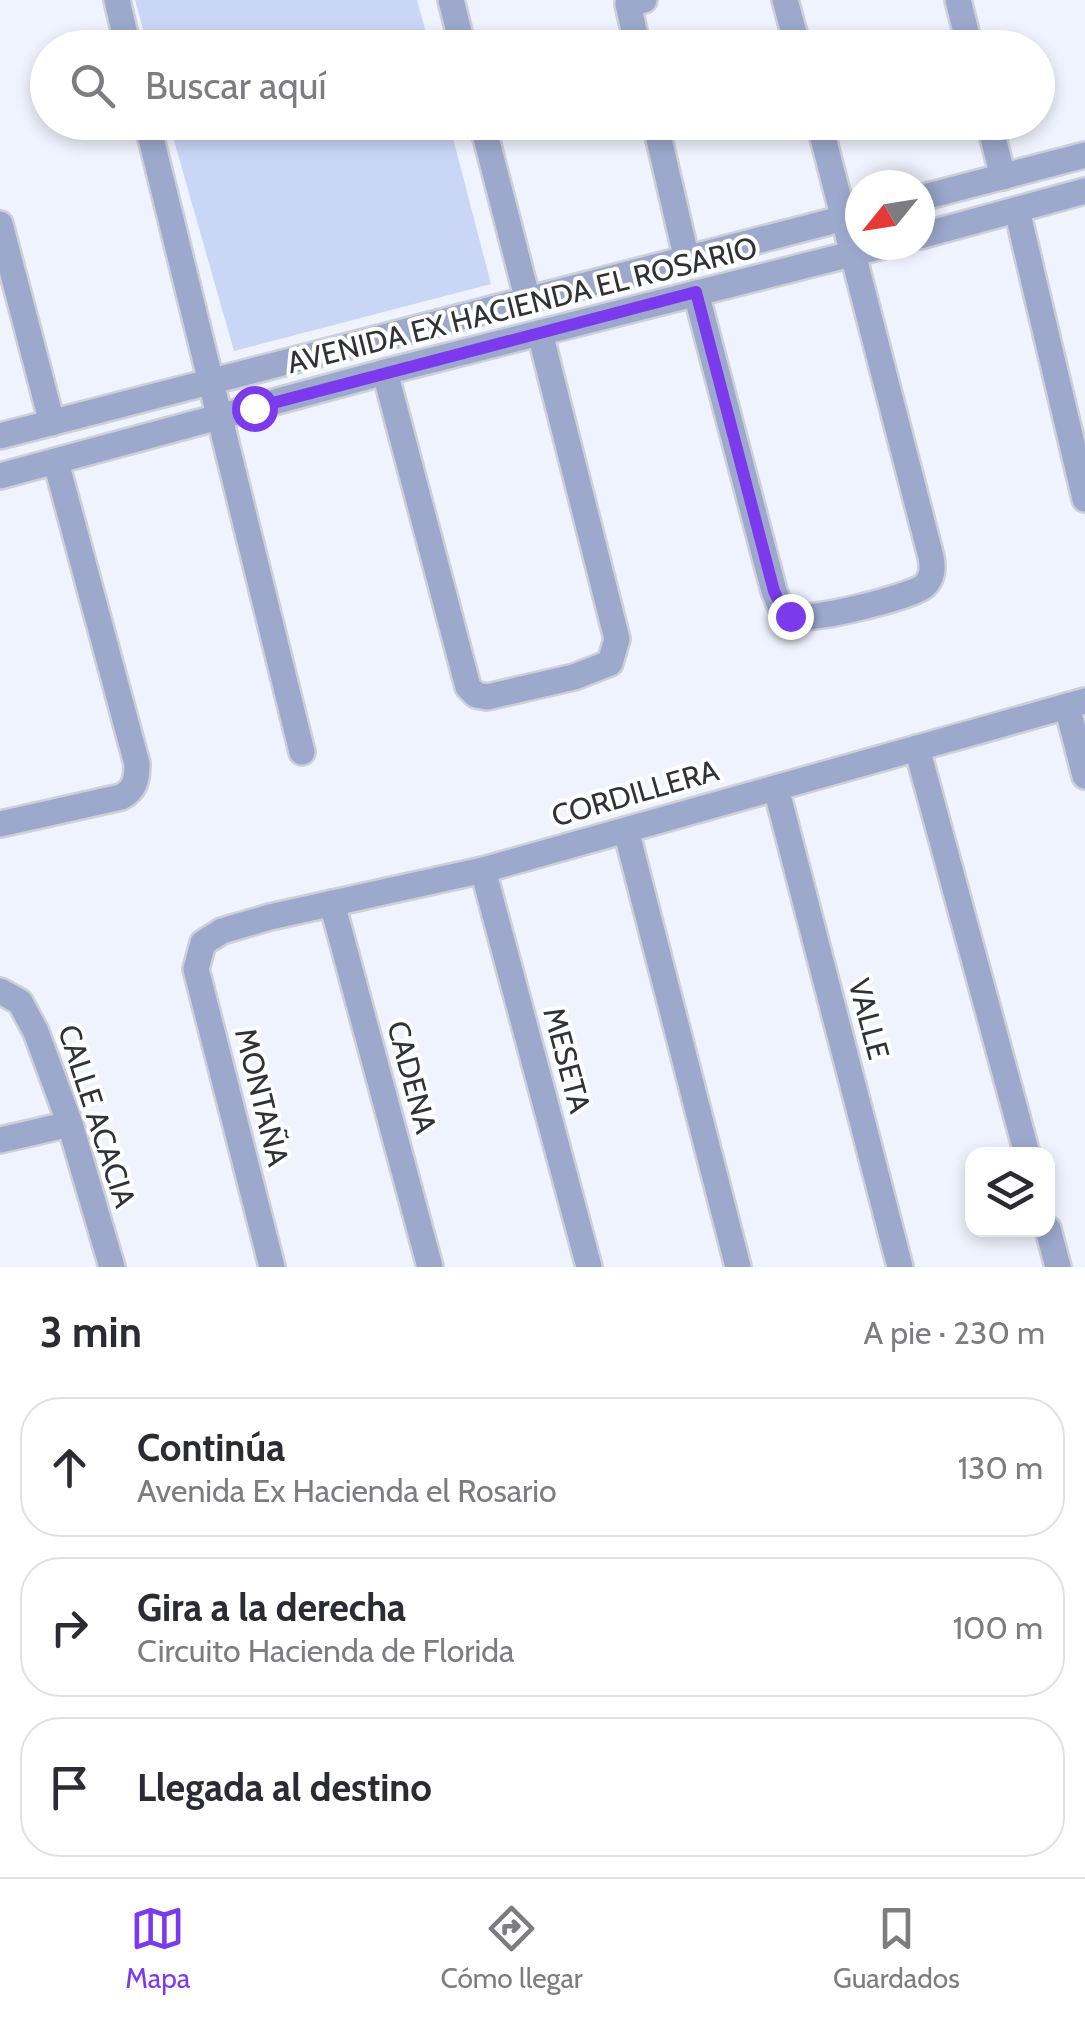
<!DOCTYPE html>
<html lang="es">
<head>
<meta charset="utf-8">
<style>
	:root { --surface:#fff; --page:#f7f7f7; --text:#2b2b33; --muted:#7c7c81; --line:#e1e1e2; --accent:#7c3aed }
	body { margin:0; font-family:Cabin,sans-serif; background:var(--page); color:var(--text) }
	.controls { position:absolute; right:30px; bottom:30px; display:grid; overflow:hidden; border-radius:20px; box-shadow:0 5px 15px #0003 }
	.controls button { width:90px; height:90px; display:grid; place-items:center; padding:0; border:0; border-bottom:2px solid var(--line); background:var(--surface); color:var(--text); font:50px sans-serif }
	.compass { position:absolute; left:845px; top:170px; width:90px; height:90px; border-radius:50%; background:var(--surface); box-shadow:0 5px 15px #0003; rotate:240deg }
	.stop { position:absolute; width:30px; height:30px; margin:-22px; border:8px solid #7c3aed; border-radius:50%; background:#fff }
	.stop.end { background:#7c3aed; border-color:#fff; box-shadow:0 2px 10px #0008 }
	.list { margin:0; padding:0; list-style:none }
	h2 { display:flex; justify-content:space-between; align-items:center; height:130px; margin:0; padding:0 40px; font-size:42px }
	h2 small { font-size:32px; font-weight:400; color:var(--muted) }
	.list li { display:grid; grid-template-columns:65px 1fr auto; gap:30px; align-items:center; box-sizing:border-box; height:140px; margin:0 20px 20px; padding:0 20px; border:2px solid var(--line); border-radius:40px }
	.list b { display:block; font-size:38px; white-space:nowrap }
	.list p { margin:0; font-size:32px; white-space:nowrap; color:var(--muted) }
	.list em { font-size:32px; font-style:normal; color:var(--muted) }
	.icon { flex:none; width:55px; height:55px; fill:none; stroke:currentColor; stroke-width:2; stroke-linecap:round; stroke-linejoin:round }
	.map { position:relative; flex:none; width:1085px; height:1267px; overflow:hidden }
	.search { position:absolute; background:var(--surface); box-shadow:0 5px 15px #0003; left:30px; right:30px; top:30px; height:110px; display:flex; align-items:center; gap:25px; box-sizing:border-box; padding:0 35px; border-radius:55px; color:var(--muted); font-size:38px }
	.sheet { height:610px; background:var(--surface) }
	nav { display:flex; justify-content:space-around; align-items:center; box-sizing:border-box; height:140px; border-top:2px solid var(--line); background:var(--surface); font-size:28px; color:var(--muted) }
	nav a { display:grid; justify-items:center; gap:5px }
	nav .on { color:var(--accent) }
	.map>svg:first-child { display:block }
	.green { fill:#cad6f6 }
	.lines { fill:none; stroke-linecap:round; stroke-linejoin:round }
	.minor-casing { stroke:#cdd0d9; stroke-width:30 }
	.minor { stroke:#9ca9cd; stroke-width:25 }
	.route { stroke:#7c3aed; stroke-width:12 }
	.labels { text-anchor:middle; dominant-baseline:central; stroke-width:8; stroke-linejoin:round; paint-order:stroke }
	.street-label { font-size:30px; fill:#313236; stroke:#fff }
</style>
</head>
<body>
<div class="map">
<svg width="1085" height="1267" viewBox="0 0 1085 1267">
	<rect width="100%" height="100%" fill="#eff3fd"/>
	<g class="green">
		<path d="M135,0H417L430,47H148Z"/>
		<path d="M169,123H449L491,284L234,351Z"/>
	</g>
	<g class="lines">
		<defs>
			<g id="minor">
				<path d="M117,0L128,48"/>
				<path d="M451,0L463,48"/>
				<path d="M785,0L798,48"/>
				<path d="M958,0L970,48"/>
				<path d="M638,48L628,4L644,0"/>
				<path d="M147,122L302,752"/>
				<path d="M482,122L528,301"/>
				<path d="M655,122L687,260"/>
				<path d="M989,122L1003,177"/>
				<path d="M920,198L1085,155"/>
				<path d="M1017,210L1085,499"/>
				<path d="M0,224L52,423"/>
				<path d="M920,236L1085,191"/>
				<path d="M696,293L774,591C778,601 781,612 792,616C807,623 911,597 924,586C933,578 933,568 931,557L819,122"/>
				<path d="M385,372L468,687L476,695L487,697L574,677L610,663L617,639L540,333"/>
				<path d="M0,436L860,214"/>
				<path d="M0,476L385,372L887,245"/>
				<path d="M1067,706L1085,776"/>
				<path d="M917,748L1027,1154"/>
				<path d="M776,788L900,1267"/>
				<path d="M0,824L121,797C135,790 137,779 137,764L56,462"/>
				<path d="M626,830L738,1267"/>
				<path d="M483,870L589,1267"/>
				<path d="M332,903L430,1267"/>
				<path d="M0,991L20,1002L36,1032L70,1124L112,1267"/>
				<path d="M0,1140L70,1124"/>
				<path d="M1048,1229L1058,1267"/>
				<path d="M272,1267L196,969L203,943L222,931L270,917L483,870L1085,701"/>
			</g>
		</defs>
		<use href="#minor" class="minor-casing"/>
		<use href="#minor" class="minor"/>
	</g>
	<g class="lines">
		<path class="route" d="M254,408L696,292L774,591L783,610L790,616"/>
	</g>
	<g class="labels">
		<g class="street-label">
			<text transform="translate(522 305) rotate(-14)">AVENIDA EX HACIENDA EL ROSARIO</text>
			<text transform="translate(635 793) rotate(-16)">CORDILLERA</text>
			<text transform="translate(869 1019) rotate(75)">VALLE</text>
			<text transform="translate(567 1060) rotate(75)">MESETA</text>
			<text transform="translate(412 1077) rotate(75)">CADENA</text>
			<text transform="translate(262 1097) rotate(76)">MONTAÑA</text>
			<text transform="translate(97 1116) rotate(72)">CALLE ACACIA</text>
		</g>
	</g>
</svg>
<div class="controls">
<button><svg class="icon" aria-label="layers" viewBox="0 0 24 24"><path d="M12 4l9 5-9 5-9-5zM3 14l9 5 9-5"/></svg></button>
</div>
<svg class="compass" viewBox="-18 -18 36 36"><path d="M0-13l5 13h-10z" fill="#e53935"/><path d="M0 13l5-13h-10z" fill="#7c7c81"/></svg>
<div class="stop" style="left:254px;top:408px"></div>
<div class="stop end" style="left:790px;top:616px"></div>
<div class="search"><svg class="icon" aria-label="search" viewBox="0 0 24 24"><circle cx="10" cy="10" r="6"/><path d="M15 15l6 6"/></svg>Buscar aquí</div>
</div>
<section class="sheet">
<h2>3 min<small>A pie · 230 m</small></h2>
<ul class="list">
<li><svg class="icon" aria-label="ahead" viewBox="0 0 24 24"><path d="M12 20V5M6 11l6-6 6 6"/></svg><div><b>Continúa</b><p>Avenida Ex Hacienda el Rosario</p></div><em>130 m</em></li>
<li><svg class="icon" aria-label="right" viewBox="0 0 24 24"><path d="M7 20v-9h11M14 6l5 5-5 5"/></svg><div><b>Gira a la derecha</b><p>Circuito Hacienda de Florida</p></div><em>100 m</em></li>
<li><svg class="icon" aria-label="arrive" viewBox="0 0 24 24"><path d="M6 21V4h12l-3 4 3 4H6"/></svg><div><b>Llegada al destino</b></div></li>
</ul>
</section>
<nav>
<a class="on"><svg class="icon" aria-label="map" viewBox="0 0 24 24"><path d="M3 6l6-2 6 2 6-2v14l-6 2-6-2-6 2zM9 4v14M15 6v14"/></svg>Mapa</a>
<a><svg class="icon" aria-label="directions" viewBox="0 0 24 24"><path d="M12 3l9 9-9 9-9-9zM9 14v-3h6M13 9l2 2-2 2"/></svg>Cómo llegar</a>
<a><svg class="icon" aria-label="saved" viewBox="0 0 24 24"><path d="M7 4h10v16l-5-4-5 4z"/></svg>Guardados</a>
</nav>
</body>
</html>
